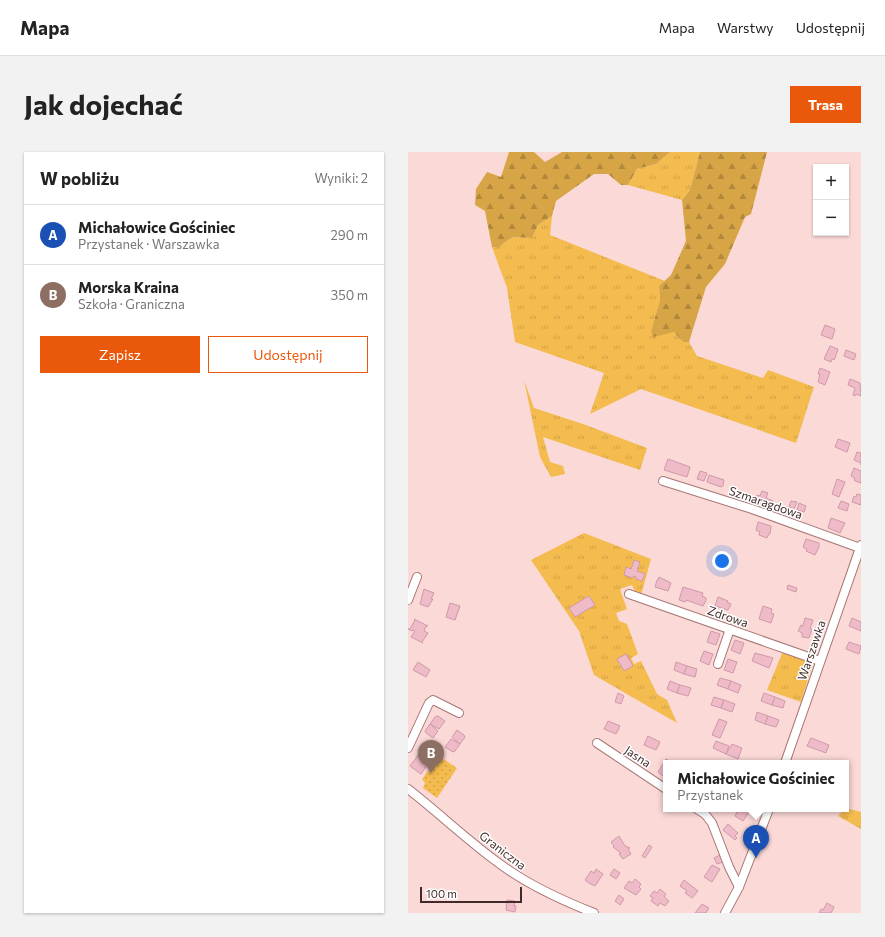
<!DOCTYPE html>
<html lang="pl">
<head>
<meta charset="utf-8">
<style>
	:root { --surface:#fff; --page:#f2f2f2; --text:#222; --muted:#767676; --line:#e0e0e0; --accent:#ea580c }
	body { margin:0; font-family:Commissioner,sans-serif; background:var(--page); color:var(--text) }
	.controls { position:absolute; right:12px; top:12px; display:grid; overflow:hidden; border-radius:0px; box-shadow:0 1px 3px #0004 }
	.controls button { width:36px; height:36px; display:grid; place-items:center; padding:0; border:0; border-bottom:1px solid var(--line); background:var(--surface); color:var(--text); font:20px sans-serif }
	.scale { position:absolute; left:12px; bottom:10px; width:102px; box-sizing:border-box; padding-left:4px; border:2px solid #402b2a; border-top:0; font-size:11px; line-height:14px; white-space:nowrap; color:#402b2a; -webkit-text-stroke:3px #fff; paint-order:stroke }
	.you { position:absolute; left:314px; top:409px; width:14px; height:14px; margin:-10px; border:3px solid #fff; border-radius:50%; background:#1a73e8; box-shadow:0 0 0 6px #1a73e833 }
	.badge { display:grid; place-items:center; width:26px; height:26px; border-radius:50%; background:var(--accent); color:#fff; font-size:13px; font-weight:700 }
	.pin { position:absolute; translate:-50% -33px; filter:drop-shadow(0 1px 2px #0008) }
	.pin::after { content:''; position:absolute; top:21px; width:14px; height:12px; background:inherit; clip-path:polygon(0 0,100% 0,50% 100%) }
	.popup { position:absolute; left:255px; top:608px; width:186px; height:52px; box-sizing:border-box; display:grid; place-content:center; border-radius:0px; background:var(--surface); filter:drop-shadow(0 1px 3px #0005); font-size:13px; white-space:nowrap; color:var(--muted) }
	.popup b { font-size:15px; color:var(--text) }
	.popup::after { content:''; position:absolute; left:50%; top:100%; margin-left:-8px; border:8px solid transparent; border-top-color:var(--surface) }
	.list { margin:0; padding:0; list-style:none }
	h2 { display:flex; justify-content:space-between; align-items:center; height:52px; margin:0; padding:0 16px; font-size:17px }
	h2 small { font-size:13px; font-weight:400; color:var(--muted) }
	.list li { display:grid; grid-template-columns:26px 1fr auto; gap:12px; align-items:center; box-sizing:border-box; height:60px; padding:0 16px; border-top:1px solid var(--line) }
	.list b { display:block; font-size:15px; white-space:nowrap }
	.list p { margin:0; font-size:13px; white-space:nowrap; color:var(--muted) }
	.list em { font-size:13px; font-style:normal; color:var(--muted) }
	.actions { display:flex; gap:8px; padding:12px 16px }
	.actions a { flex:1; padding:9px 0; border:1px solid var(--accent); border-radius:0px; text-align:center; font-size:14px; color:var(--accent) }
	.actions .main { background:var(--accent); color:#fff }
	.map { position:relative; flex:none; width:453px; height:761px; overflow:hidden; border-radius:0px }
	header { display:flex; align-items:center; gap:24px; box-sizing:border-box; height:56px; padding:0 20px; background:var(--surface); border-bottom:1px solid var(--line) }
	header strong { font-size:19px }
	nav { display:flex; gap:22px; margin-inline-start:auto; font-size:14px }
	.intro { display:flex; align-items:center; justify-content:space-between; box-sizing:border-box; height:96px; padding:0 24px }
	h1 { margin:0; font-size:28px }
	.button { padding:10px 18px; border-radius:0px; background:var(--accent); color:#fff; font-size:14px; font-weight:700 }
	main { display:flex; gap:24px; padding:0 24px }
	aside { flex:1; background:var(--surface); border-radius:0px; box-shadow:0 1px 3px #0004 }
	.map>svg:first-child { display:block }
	.grass { fill:url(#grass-tufts) }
	.forest { fill:url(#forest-firs) }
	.park { fill:url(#park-dots) }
	.building { fill:#efbbc9; stroke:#ce9aa8 }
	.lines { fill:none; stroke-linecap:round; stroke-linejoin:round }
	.minor-casing { stroke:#a87675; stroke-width:10 }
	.minor { stroke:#fff; stroke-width:8 }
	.labels { text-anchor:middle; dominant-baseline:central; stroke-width:3; stroke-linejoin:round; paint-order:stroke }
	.street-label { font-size:12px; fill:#402b2a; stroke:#fff }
</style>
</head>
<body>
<header>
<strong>Mapa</strong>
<nav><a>Mapa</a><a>Warstwy</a><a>Udostępnij</a></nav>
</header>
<div class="intro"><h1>Jak dojechać</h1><a class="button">Trasa</a></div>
<main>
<aside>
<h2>W pobliżu<small>Wyniki: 2</small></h2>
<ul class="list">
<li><span class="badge" style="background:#1a4fb4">A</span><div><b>Michałowice Gościniec</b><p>Przystanek · Warszawka</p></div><em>290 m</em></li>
<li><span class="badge" style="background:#8d6e63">B</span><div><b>Morska Kraina</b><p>Szkoła · Graniczna</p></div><em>350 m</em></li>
</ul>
<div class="actions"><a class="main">Zapisz</a><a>Udostępnij</a></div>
</aside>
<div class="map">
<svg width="453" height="761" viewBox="0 0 453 761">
	<defs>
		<pattern id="grass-tufts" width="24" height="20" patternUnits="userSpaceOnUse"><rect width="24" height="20" fill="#f4bb4e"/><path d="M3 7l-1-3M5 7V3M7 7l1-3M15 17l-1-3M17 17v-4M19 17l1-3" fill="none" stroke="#d2a144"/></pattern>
		<pattern id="forest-firs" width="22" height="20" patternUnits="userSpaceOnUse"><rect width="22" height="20" fill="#d7a546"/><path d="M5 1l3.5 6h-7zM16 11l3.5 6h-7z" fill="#b0873b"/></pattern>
		<pattern id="park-dots" width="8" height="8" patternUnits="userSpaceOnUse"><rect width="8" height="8" fill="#f4bb4e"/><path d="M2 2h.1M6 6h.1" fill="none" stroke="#d2a144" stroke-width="1.8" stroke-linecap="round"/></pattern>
	</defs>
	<rect width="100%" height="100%" fill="#fbd9d7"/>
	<g class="grass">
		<path d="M262,0H292L282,38L274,48L220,33L229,17L248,12Z"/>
		<path d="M144,64L142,83L257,129L251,134L252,148L243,179L266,180L275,190H281L289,204L355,226L360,218L406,235L388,291L233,237L182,262L196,221L107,190L99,136L84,95L90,96L104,85L124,86L130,73Z"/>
		<path d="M116,228L126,256L175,272L239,296L232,318L135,285L142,310L155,314L157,322L143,325L132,305Z"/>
		<path d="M176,381L243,407L233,443L228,441L224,433L212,437L219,457L208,461L211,469L219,472L230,502L223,506L226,512L233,509L249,542L259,548L269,571L186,523L171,479L123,408Z"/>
		<path d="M375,499L405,511L393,550L359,538Z"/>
		<path d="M438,656L453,660V677L430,664Z"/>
	</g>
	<g class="forest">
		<path d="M101,0H126L137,10L154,0H262L248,12L229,17L220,33H213L200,22H186L148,49L144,64L130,73L124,86L104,85L90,96L84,95L77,59L67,53L68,37L79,20L93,25Z"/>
		<path d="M292,0H359L343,62L337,65L317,112L298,135L281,190H275L266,180L245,185L243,179L252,148L251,134L263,123L278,89L274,48L282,38Z"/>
	</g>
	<path class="park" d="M31,604L49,616L29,646L15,636L17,631L14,627Z"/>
	<g class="building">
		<path d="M417,173L427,177L424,187L413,183Z"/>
		<path d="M422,194L430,197L427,206L426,208L424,207L423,210L416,207Z"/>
		<path d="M438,198L448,202L446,208L436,204Z"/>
		<path d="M412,216L422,220L417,233L410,230L412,222H410Z"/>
		<path d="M442,227L452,231L453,244L448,242L447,244L445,243L447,236L440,233Z"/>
		<path d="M430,287L442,291L439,300L427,295Z"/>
		<path d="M449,300L453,301V313V311L446,308Z"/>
		<path d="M260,307L282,315L279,325L256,318Z"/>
		<path d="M446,316L453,319V331L447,329L446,328L447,326L443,324Z"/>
		<path d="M292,319L299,321L296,329L289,327Z"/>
		<path d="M301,323L316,328L315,334L313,335L299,330Z"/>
		<path d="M429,327L437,330L431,345L424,342Z"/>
		<path d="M354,339L360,341L358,346L365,349L362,355L347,349L349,343L352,344Z"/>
		<path d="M449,342L453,343V353L444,350L446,344L448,345Z"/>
		<path d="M383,349L389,350L386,357L381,355Z"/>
		<path d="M433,349L441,352L439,359L430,356Z"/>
		<path d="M391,351L398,354L396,360L389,358Z"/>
		<path d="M423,366L437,371L432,381L420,376Z"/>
		<path d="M350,370L363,374L362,382H361L359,386L351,383L352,380L348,378Z"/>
		<path d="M398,387L411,391V395L407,403L398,399L399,397L395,395Z"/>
		<path d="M226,408L232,410L229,419L237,422L234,429L228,427V425L226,424L225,426L216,423L218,415L223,417Z"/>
		<path d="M251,425L263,431L260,439L247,435L249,428H250Z"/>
		<path d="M380,433L389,436L388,440L379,437Z"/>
		<path d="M275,435L295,441L294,444L298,446V448L295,454L278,448L277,450L271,448Z"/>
		<path d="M16,437L26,441L23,447H25L20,455L12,452Z"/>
		<path d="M181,444L187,453L167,465L161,456Z"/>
		<path d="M310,445L320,449L319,450L323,452L320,458L307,454Z"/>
		<path d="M42,451L52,454L47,468L38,465Z"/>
		<path d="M355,454L364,457L363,461L366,462L363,471L351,467Z"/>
		<path d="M397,466L405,468L402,477H404L401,486L394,485V481L390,479L393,473L395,474Z"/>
		<path d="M444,466L453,470V479L441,474Z"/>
		<path d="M6,467L20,474H18L16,479L20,481L14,490L15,491L3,485L7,479L5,478L4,479L0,477H2L7,468Z"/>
		<path d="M303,479L312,482L308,493L299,490Z"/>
		<path d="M327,488L336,491L332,502L323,498Z"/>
		<path d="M441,490L453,494L451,502L438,497Z"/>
		<path d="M296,499L305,502L301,513L292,509Z"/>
		<path d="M347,501L365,506L361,516L344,509Z"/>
		<path d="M218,502L225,514L216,519L209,507Z"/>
		<path d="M320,507L329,510L325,521L316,518Z"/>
		<path d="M10,510L22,518L18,525L5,518Z"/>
		<path d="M268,510L279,514L276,522L266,518Z"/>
		<path d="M279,514L289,517L287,525L276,522Z"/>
		<path d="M312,526L323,529L320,537L309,533Z"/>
		<path d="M262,529L272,533L269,541L259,537Z"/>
		<path d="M323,529L333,533L330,541L320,537Z"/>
		<path d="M272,533L283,536L280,544L269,541Z"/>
		<path d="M210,541L216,544L213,552L207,550Z"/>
		<path d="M356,541L367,545L364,553L353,549Z"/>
		<path d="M306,545L316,548L313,556L303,553Z"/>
		<path d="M367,545L377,549L375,556L364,553Z"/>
		<path d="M316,548L327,552L324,560L313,556Z"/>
		<path d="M349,560L360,564L357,572L347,568Z"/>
		<path d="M30,564L37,569L31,577L22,572L27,565Z"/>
		<path d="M360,564L371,568L368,575L357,572Z"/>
		<path d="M311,567L319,570L312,586L304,583Z"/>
		<path d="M200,569L212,574L208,582L196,577Z"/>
		<path d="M22,572L30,579L25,586L18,581L17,579Z"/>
		<path d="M49,578L56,583L57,585L52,592L44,585Z"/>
		<path d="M240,584L252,590L248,598L236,593Z"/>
		<path d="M403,586L421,593L418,601L399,594Z"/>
		<path d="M43,587L52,592L47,599L45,600L37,595Z"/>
		<path d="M308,589L321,594L318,602L305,596Z"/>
		<path d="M324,592L334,596L330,607L318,602Z"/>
		<path d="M14,598L27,607L21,614L19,613L13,622L2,614Z"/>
		<path d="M258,607L265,611H258V620L255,624L250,620Z"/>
		<path d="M328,657H336L341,660L335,669L327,664L329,660H328Z"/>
		<path d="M320,672L330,681L327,684L329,686L327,688L315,678Z"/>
		<path d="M211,684L217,694L222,696L220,697L223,702L215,707L211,702L213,701L205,695L206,694L203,690Z"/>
		<path d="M241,693L244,695L237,706L234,704Z"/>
		<path d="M312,703L315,710L309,712L306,706Z"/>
		<path d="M304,713L312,717L304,730L296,725Z"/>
		<path d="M188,717L195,722L187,734L181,731L177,728L183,719L186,721Z"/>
		<path d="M206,717L212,721L208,727L202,723Z"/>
		<path d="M227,727L233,732L231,735L233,737L228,743L216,736L221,729L224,731Z"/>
		<path d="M276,728L290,739L284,746L277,741L279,739L272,734Z"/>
		<path d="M252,737L258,742L256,745L261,749L257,754L252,751L250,754L243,749L245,746L242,744L246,739L249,741Z"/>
		<path d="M211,743L216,747L212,753L207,749Z"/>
		<path d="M99,748L107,749L106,754H108L107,760L98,758Z"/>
		<path d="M419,751L426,755L423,761H411L413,757L415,758Z"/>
		<path d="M294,752L301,756L298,761H287Z"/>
	</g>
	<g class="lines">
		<defs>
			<g id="minor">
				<path d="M255,329L344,357L452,396"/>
				<path d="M221,442L412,509"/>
				<path d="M0,448L9,425"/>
				<path d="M310,512L322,477"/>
				<path d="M189,591L258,637"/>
				<path d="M0,596L21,551L25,548L51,561"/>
				<path d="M377,611L453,393"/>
				<path d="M0,637C31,661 60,689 92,712C120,733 153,748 186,761"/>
				<path d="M289,657L297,662L304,671L321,715L331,735"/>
				<path d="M317,761L331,735L361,657"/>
			</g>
		</defs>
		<use href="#minor" class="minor-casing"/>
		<use href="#minor" class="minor"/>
	</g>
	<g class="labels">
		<g class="street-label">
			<text transform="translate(358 350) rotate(19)">Szmaragdowa</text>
			<text transform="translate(320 464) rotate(19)">Zdrowa</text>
			<text transform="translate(403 498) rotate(-71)">Warszawka</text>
			<text transform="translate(230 604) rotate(33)">Jasna</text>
			<text transform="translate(95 698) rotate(37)">Graniczna</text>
		</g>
	</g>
</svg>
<div class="controls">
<button>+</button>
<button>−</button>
</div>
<div class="scale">100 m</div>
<div class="you"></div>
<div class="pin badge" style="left:348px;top:706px;background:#1a4fb4">A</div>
<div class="popup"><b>Michałowice Gościniec</b>Przystanek</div>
<div class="pin badge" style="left:23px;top:621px;background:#8d6e63">B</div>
</div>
</main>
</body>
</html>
